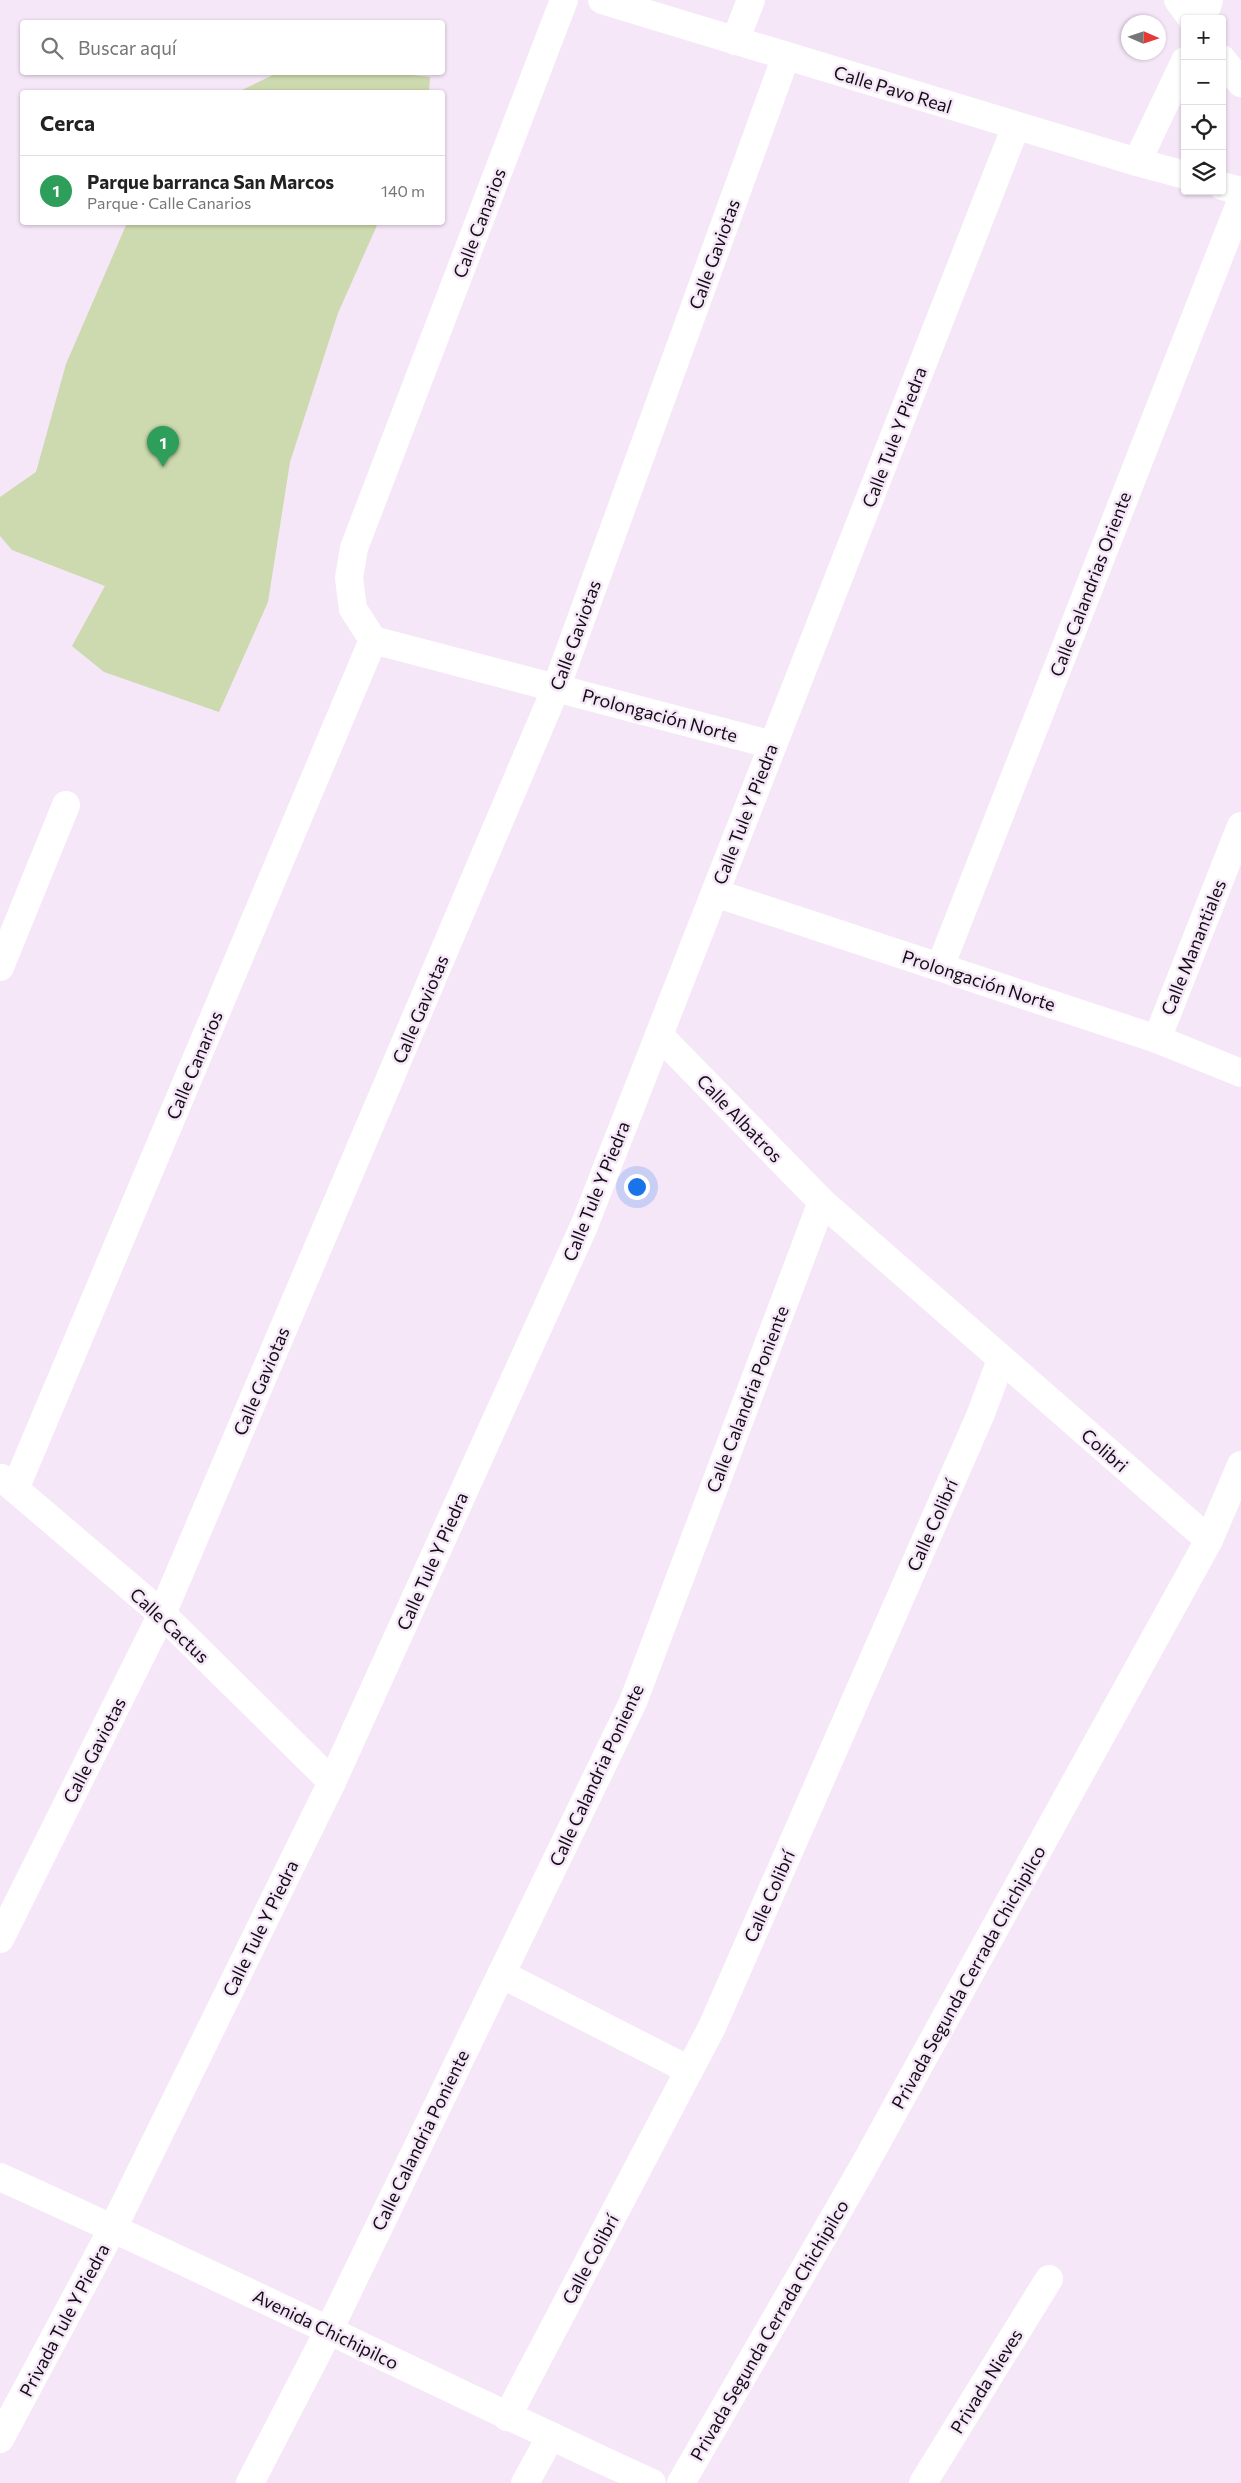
<!DOCTYPE html>
<html lang="es">
<head>
<meta charset="utf-8">
<style>
	:root { --surface:#fff; --page:#f6f6f6; --text:#222; --muted:#767676; --line:#e0e0e0; --accent:#4c3db4 }
	body { margin:0; font-family:Commissioner,sans-serif; background:var(--page); color:var(--text) }
	.controls { position:absolute; right:15px; top:15px; display:grid; overflow:hidden; border-radius:5px; box-shadow:0 1px 4px #0004 }
	.controls button { width:45px; height:45px; display:grid; place-items:center; padding:0; border:0; border-bottom:1px solid var(--line); background:var(--surface); color:var(--text); font:25px sans-serif }
	.compass { position:absolute; left:1121px; top:15px; width:45px; height:45px; border-radius:50%; background:var(--surface); box-shadow:0 1px 4px #0004; rotate:93deg }
	.you { position:absolute; left:636px; top:1186px; width:18px; height:18px; margin:-12px; border:4px solid #fff; border-radius:50%; background:#1a73e8; box-shadow:0 0 0 8px #1a73e833 }
	.badge { display:grid; place-items:center; width:32px; height:32px; border-radius:50%; background:var(--accent); color:#fff; font-size:16px; font-weight:700 }
	.pin { position:absolute; translate:-50% -41px; filter:drop-shadow(0 1px 2px #0008) }
	.pin::after { content:''; position:absolute; top:26px; width:18px; height:15px; background:inherit; clip-path:polygon(0 0,100% 0,50% 100%) }
	.list { margin:0; padding:0; list-style:none }
	h2 { display:flex; justify-content:space-between; align-items:center; height:65px; margin:0; padding:0 20px; font-size:21px }
	h2 small { font-size:16px; font-weight:400; color:var(--muted) }
	.list li { display:grid; grid-template-columns:32px 1fr auto; gap:15px; align-items:center; box-sizing:border-box; height:70px; padding:0 20px; border-top:1px solid var(--line) }
	.list b { display:block; font-size:19px; white-space:nowrap }
	.list p { margin:0; font-size:16px; white-space:nowrap; color:var(--muted) }
	.list em { font-size:16px; font-style:normal; color:var(--muted) }
	.icon { flex:none; width:28px; height:28px; fill:none; stroke:currentColor; stroke-width:2; stroke-linecap:round; stroke-linejoin:round }
	.map { position:relative; flex:none; width:1241px; height:2483px; overflow:hidden }
	.search { position:absolute; background:var(--surface); box-shadow:0 1px 4px #0004; left:20px; top:20px; width:425px; height:55px; display:flex; align-items:center; gap:12px; box-sizing:border-box; padding:0 18px; border-radius:5px; color:var(--muted); font-size:19px }
	.panel { position:absolute; background:var(--surface); box-shadow:0 1px 4px #0004; left:20px; top:90px; width:425px; height:135px; border-radius:5px }
	.map>svg:first-child { display:block }
	.green { fill:#cdd9ae }
	.lines { fill:none; stroke-linecap:round; stroke-linejoin:round }
	.street { stroke:#fff; stroke-width:28 }
	.secondary { stroke:#fff; stroke-width:28 }
	.labels { text-anchor:middle; dominant-baseline:central; stroke-width:5; stroke-linejoin:round; paint-order:stroke }
	.street-label { font-size:18px; fill:#120d13; stroke:#f5e6f8 }
</style>
</head>
<body>
<div class="map">
<svg width="1241" height="2483" viewBox="0 0 1241 2483">
	<rect width="100%" height="100%" fill="#f5e6f8"/>
	<g class="green">
		<path d="M393,73L430,77L429,92H238L277,73Z"/>
		<path d="M127,223H378L338,313L290,462L268,602L219,712L104,672L72,646L105,586L12,550L0,536V497L36,472L66,364Z"/>
	</g>
	<g class="lines">
		<g class="street">
			<path d="M1178,0L1192,19"/>
			<path d="M735,41L751,0"/>
			<path d="M1222,59L1241,83"/>
			<path d="M1137,162L1185,175"/>
			<path d="M1222,186L1241,191"/>
			<path d="M373,640L353,609L349,578L354,548L564,0"/>
			<path d="M373,640L773,745"/>
			<path d="M715,893L1157,1039L1241,1073"/>
			<path d="M0,967L66,805"/>
			<path d="M940,967L1241,201"/>
			<path d="M659,1035L822,1202L1209,1540"/>
			<path d="M1157,1039L1241,826"/>
			<path d="M2,1478L162,1614L332,1782"/>
			<path d="M15,1489L373,640"/>
			<path d="M0,1939L162,1614L556,688L786,56"/>
			<path d="M501,1974L689,2070"/>
			<path d="M0,2177C219,2275 434,2383 652,2483"/>
			<path d="M507,2417L712,2027L980,1416L1001,1360"/>
			<path d="M0,2439L113,2228L332,1782L584,1226L1016,126"/>
			<path d="M250,2483L329,2330L633,1702L822,1202"/>
			<path d="M525,2483L551,2436"/>
			<path d="M681,2483L862,2169L1209,1540L1241,1465"/>
			<path d="M923,2483L1049,2279"/>
		</g>
		<g class="secondary">
			<path d="M602,0L1137,162L1185,61"/>
			<path d="M1203,19L1209,0"/>
		</g>
	</g>
	<g class="labels">
		<g class="street-label">
			<text transform="translate(893 89) rotate(17)">Calle Pavo Real</text>
			<text transform="translate(479 223) rotate(-69)">Calle Canarios</text>
			<text transform="translate(714 254) rotate(-70)">Calle Gaviotas</text>
			<text transform="translate(894 437) rotate(-69)">Calle Tule Y Piedra</text>
			<text transform="translate(1090 584) rotate(-69)">Calle Calandrias Oriente</text>
			<text transform="translate(575 635) rotate(-70)">Calle Gaviotas</text>
			<text transform="translate(660 715) rotate(15)">Prolongación Norte</text>
			<text transform="translate(745 814) rotate(-69)">Calle Tule Y Piedra</text>
			<text transform="translate(1193 947) rotate(-68)">Calle Manantiales</text>
			<text transform="translate(979 980) rotate(18)">Prolongación Norte</text>
			<text transform="translate(420 1009) rotate(-67)">Calle Gaviotas</text>
			<text transform="translate(194 1065) rotate(-67)">Calle Canarios</text>
			<text transform="translate(740 1118) rotate(46)">Calle Albatros</text>
			<text transform="translate(596 1191) rotate(-68)">Calle Tule Y Piedra</text>
			<text transform="translate(261 1381) rotate(-67)">Calle Gaviotas</text>
			<text transform="translate(747 1399) rotate(-69)">Calle Calandria Poniente</text>
			<text transform="translate(1105 1450) rotate(41)">Colibri</text>
			<text transform="translate(932 1525) rotate(-66)">Calle Colibrí</text>
			<text transform="translate(432 1561) rotate(-66)">Calle Tule Y Piedra</text>
			<text transform="translate(170 1625) rotate(43)">Calle Cactus</text>
			<text transform="translate(94 1750) rotate(-63)">Calle Gaviotas</text>
			<text transform="translate(596 1775) rotate(-65)">Calle Calandria Poniente</text>
			<text transform="translate(769 1896) rotate(-66)">Calle Colibrí</text>
			<text transform="translate(260 1928) rotate(-64)">Calle Tule Y Piedra</text>
			<text transform="translate(968 1977) rotate(-61)">Privada Segunda Cerrada Chichipilco</text>
			<text transform="translate(420 2140) rotate(-64)">Calle Calandria Poniente</text>
			<text transform="translate(590 2259) rotate(-62)">Calle Colibrí</text>
			<text transform="translate(64 2320) rotate(-62)">Privada Tule Y Piedra</text>
			<text transform="translate(326 2329) rotate(26)">Avenida Chichipilco</text>
			<text transform="translate(769 2330) rotate(-60)">Privada Segunda Cerrada Chichipilco</text>
			<text transform="translate(986 2381) rotate(-58)">Privada Nieves</text>
		</g>
	</g>
</svg>
<div class="controls">
<button>+</button>
<button>−</button>
<button><svg class="icon" aria-label="locate" viewBox="0 0 24 24"><circle cx="12" cy="12" r="6"/><path d="M12 2v4M12 18v4M2 12h4M18 12h4"/></svg></button>
<button><svg class="icon" aria-label="layers" viewBox="0 0 24 24"><path d="M12 4l9 5-9 5-9-5zM3 14l9 5 9-5"/></svg></button>
</div>
<svg class="compass" viewBox="-18 -18 36 36"><path d="M0-13l5 13h-10z" fill="#e53935"/><path d="M0 13l5-13h-10z" fill="#767676"/></svg>
<div class="you"></div>
<div class="pin badge" style="left:163px;top:467px;background:#2e9e5b">1</div>
<div class="search"><svg class="icon" aria-label="search" viewBox="0 0 24 24"><circle cx="10" cy="10" r="6"/><path d="M15 15l6 6"/></svg>Buscar aquí</div>
<section class="panel">
<h2>Cerca<small></small></h2>
<ul class="list">
<li><span class="badge" style="background:#2e9e5b">1</span><div><b>Parque barranca San Marcos</b><p>Parque · Calle Canarios</p></div><em>140 m</em></li>
</ul>
</section>
</div>
</body>
</html>
